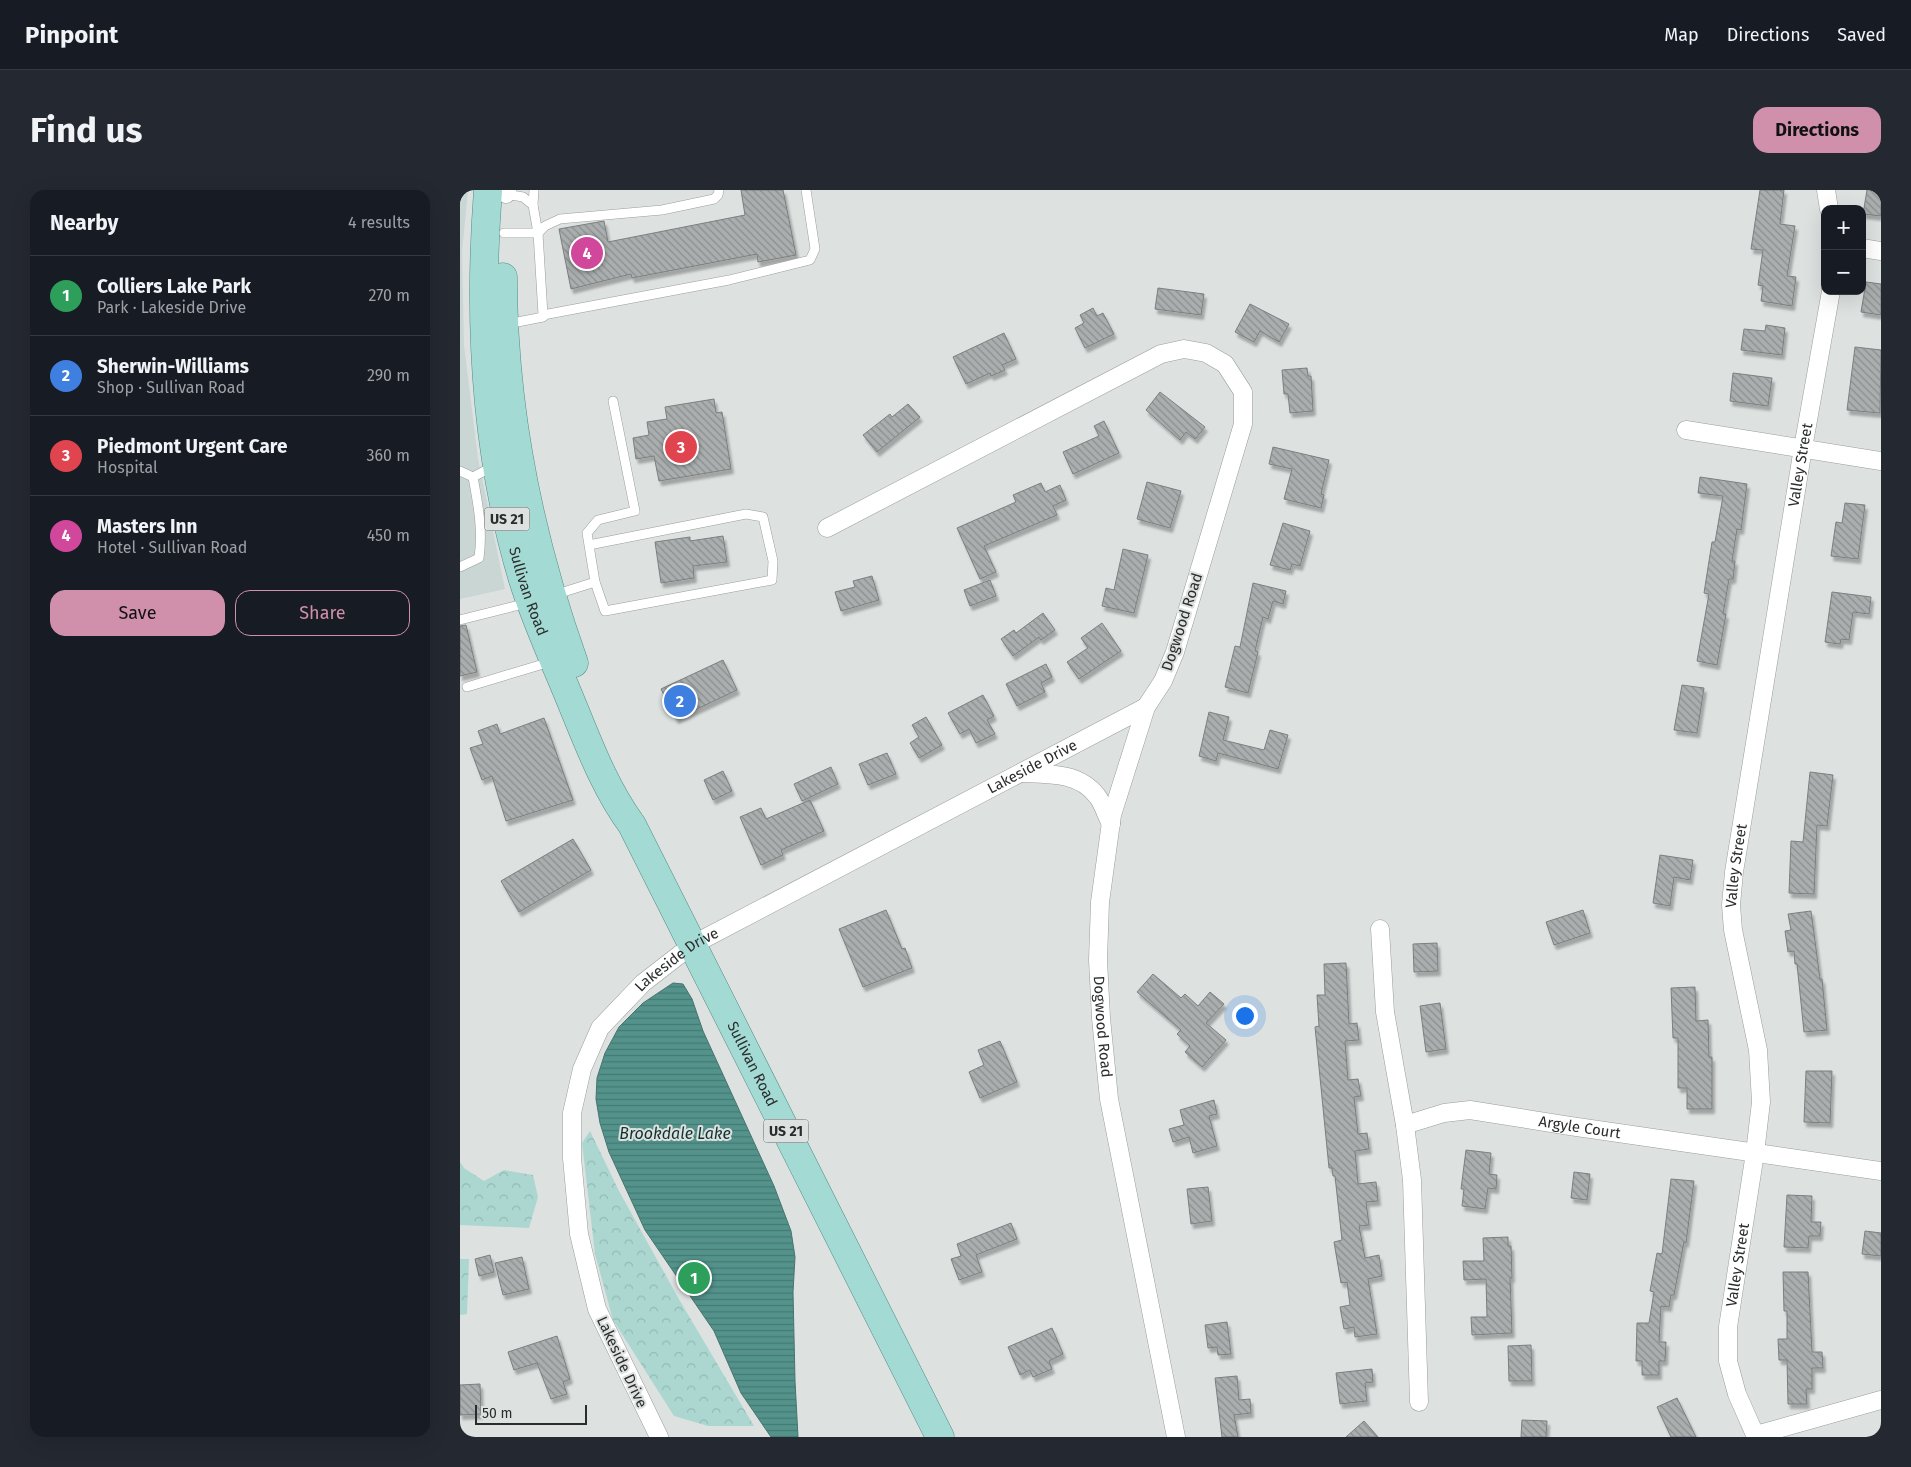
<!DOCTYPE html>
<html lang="en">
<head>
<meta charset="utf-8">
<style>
	:root { --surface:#171b24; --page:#242831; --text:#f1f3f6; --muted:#9ea1a6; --line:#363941; --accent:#d08faa }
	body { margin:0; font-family:"Fira Sans",sans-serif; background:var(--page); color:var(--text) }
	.controls { position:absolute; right:15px; top:15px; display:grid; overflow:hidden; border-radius:10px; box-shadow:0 5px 20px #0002 }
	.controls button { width:45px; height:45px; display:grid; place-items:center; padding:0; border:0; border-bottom:1px solid var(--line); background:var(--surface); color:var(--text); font:25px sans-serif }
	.scale { position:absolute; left:15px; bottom:12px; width:112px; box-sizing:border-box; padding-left:5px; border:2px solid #2b2c2c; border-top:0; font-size:14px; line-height:18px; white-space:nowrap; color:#2b2c2c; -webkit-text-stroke:4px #dde1e0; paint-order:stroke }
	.you { position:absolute; left:784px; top:825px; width:18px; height:18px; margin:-12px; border:4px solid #fff; border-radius:50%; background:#1a73e8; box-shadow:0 0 0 8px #1a73e833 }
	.badge { display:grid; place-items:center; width:32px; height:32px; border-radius:50%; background:var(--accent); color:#fff; font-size:16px; font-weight:700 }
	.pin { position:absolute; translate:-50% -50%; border:2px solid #fff; box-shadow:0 1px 5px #0006 }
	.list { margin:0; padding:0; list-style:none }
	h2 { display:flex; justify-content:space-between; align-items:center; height:65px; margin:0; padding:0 20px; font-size:21px }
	h2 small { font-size:16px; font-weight:400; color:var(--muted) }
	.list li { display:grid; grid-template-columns:32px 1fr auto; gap:15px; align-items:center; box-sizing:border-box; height:80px; padding:0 20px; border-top:1px solid var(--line) }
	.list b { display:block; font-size:19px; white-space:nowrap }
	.list p { margin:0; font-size:16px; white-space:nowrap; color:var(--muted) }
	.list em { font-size:16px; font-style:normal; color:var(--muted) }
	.actions { display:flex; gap:10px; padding:15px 20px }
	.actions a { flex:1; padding:11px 0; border:1px solid var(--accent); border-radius:15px; text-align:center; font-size:18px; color:var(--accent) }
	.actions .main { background:var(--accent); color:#111 }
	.map { position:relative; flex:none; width:1421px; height:1247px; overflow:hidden; border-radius:15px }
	header { display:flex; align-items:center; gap:30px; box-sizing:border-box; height:70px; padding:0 25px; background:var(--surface); border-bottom:1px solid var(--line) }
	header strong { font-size:24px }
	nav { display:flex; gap:28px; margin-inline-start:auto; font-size:18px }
	.intro { display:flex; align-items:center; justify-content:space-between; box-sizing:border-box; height:120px; padding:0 30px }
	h1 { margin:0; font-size:35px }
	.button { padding:12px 22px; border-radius:15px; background:var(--accent); color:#111; font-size:18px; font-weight:700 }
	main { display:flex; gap:30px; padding:0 30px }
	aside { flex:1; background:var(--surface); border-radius:15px; box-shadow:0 5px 20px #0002 }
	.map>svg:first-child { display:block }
	.built { fill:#c9d6d4 }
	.forest { fill:url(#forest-crowns) }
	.water { fill:url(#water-rules); stroke:#47746e }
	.building { fill:url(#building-back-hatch); stroke:#7c7f7f; filter:url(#shadow) }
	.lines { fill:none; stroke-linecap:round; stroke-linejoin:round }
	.service-casing { stroke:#999d9d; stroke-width:10 }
	.minor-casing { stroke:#999d9d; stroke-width:19 }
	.primary-casing { stroke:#518e86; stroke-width:29 }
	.service { stroke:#fff; stroke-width:9 }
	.minor { stroke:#fff; stroke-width:18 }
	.primary { stroke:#a3dad4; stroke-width:28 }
	.labels { text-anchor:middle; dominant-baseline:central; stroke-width:4; stroke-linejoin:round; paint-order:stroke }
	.shield { fill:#dde1e0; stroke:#606262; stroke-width:1 }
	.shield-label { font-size:14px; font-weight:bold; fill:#2b2c2c }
	.street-label { font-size:15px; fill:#2b2c2c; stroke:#dde1e0 }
	.water-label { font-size:16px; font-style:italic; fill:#11322e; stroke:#dde1e0 }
</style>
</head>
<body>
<header>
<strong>Pinpoint</strong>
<nav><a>Map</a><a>Directions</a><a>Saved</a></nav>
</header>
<div class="intro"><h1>Find us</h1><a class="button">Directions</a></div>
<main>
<aside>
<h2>Nearby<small>4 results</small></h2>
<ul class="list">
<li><span class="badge" style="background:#2e9e5b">1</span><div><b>Colliers Lake Park</b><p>Park · Lakeside Drive</p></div><em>270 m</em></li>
<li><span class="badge" style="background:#3f7fe0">2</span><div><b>Sherwin-Williams</b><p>Shop · Sullivan Road</p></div><em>290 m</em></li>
<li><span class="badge" style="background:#e0444e">3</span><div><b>Piedmont Urgent Care</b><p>Hospital</p></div><em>360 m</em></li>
<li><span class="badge" style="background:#d1479c">4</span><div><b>Masters Inn</b><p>Hotel · Sullivan Road</p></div><em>450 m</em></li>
</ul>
<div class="actions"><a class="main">Save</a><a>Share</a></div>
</aside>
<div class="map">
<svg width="1421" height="1247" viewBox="0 0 1421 1247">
	<defs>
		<pattern id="forest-crowns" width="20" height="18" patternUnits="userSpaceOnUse" patternTransform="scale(1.25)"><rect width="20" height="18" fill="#acd7d1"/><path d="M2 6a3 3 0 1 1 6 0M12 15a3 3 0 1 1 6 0" fill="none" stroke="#94b9b4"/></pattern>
		<pattern id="water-rules" width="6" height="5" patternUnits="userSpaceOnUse" patternTransform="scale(1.25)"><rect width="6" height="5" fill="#53938b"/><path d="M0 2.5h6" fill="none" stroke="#457872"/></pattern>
		<pattern id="building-back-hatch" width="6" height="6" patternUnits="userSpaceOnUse" patternTransform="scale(1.25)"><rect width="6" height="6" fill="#aaaeae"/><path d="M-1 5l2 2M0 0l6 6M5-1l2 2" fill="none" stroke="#8b8e8e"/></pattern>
		<filter id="shadow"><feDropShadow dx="2.5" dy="4.5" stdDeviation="1" flood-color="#0004"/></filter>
	</defs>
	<rect width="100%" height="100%" fill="#dde1e0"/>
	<path class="built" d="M0,0H8L2,62L4,155L18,269L45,399L0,409Z"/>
	<g class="forest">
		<path d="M130,941L159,1001L220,1111L294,1236H248L214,1226L153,1130L135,1064L122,953Z"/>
		<path d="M0,972L4,978L24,991L44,980L73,985L78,1007L69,1038L0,1035Z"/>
		<path d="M0,1069H9L7,1124L0,1125Z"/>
	</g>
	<path class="water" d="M213,793L223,794L232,809L243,841L314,996L331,1041L335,1067L333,1102L335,1191L338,1247H311L281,1203L254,1141L185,1040L149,962L140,933L136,909L137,888L145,863L159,837L183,813Z"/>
	<g class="building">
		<path d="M281,0H323L336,65L298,72L297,64L172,88L171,84L111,99L99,39L144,31L148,52L285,25Z"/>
		<path d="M1300,0H1324L1320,34L1335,36L1327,86L1336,87L1332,116L1301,111L1303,96L1298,95L1303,60L1291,59Z"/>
		<path d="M1407,0H1421V26L1403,24Z"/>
		<path d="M1406,92L1421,94V125L1401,122Z"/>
		<path d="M698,98L744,104L741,125L695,119Z"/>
		<path d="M790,114L829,134L819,152L800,141L794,152L775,142Z"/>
		<path d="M633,118L637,126L643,123L654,144L625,158L615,138L624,133L620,125Z"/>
		<path d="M1306,135L1325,138L1322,165L1281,160L1284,139L1305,141Z"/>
		<path d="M544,143L556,169L542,175L545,180L531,186L530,183L506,194L493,167Z"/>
		<path d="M1395,157L1421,160L1420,223L1387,220Z"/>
		<path d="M847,178L848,186H851L853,221L830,223L828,204H824L822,180Z"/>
		<path d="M1273,183L1312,188L1308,216L1270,211Z"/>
		<path d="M700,202L745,237L735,249L726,242L720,250L686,220Z"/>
		<path d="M254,209L256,223L262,222L271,279L199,291L194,266L176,269L173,248L189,245L187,232L207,229L205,217Z"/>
		<path d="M448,214L460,227L417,262L403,245L430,224L432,227Z"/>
		<path d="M644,231L659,263L613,284L603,262L639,246L634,236Z"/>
		<path d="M813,257L869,270L861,304L864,305L861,318L824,309L832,279L809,274Z"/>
		<path d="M1240,287L1287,294L1281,340L1277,339L1272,371H1275L1273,389H1269L1263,424H1266L1257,475L1237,471L1249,404L1244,403L1252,352H1255L1263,306L1238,303Z"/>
		<path d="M687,292L721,301L710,338L677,329Z"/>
		<path d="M581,293L585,302L600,295L606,310L593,316L597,325L524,356L536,382L520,389L497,338L556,312L553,305Z"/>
		<path d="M1385,313L1405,315L1398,369L1371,366L1376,332L1382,333Z"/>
		<path d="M823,333L850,341L840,376L832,374L830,380L810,375Z"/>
		<path d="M263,346L267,372L233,376L234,388L201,393L195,352L230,347V351Z"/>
		<path d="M663,359L688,365L674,423L642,416L646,398L654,400Z"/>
		<path d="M412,386L419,410L381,421L375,402L395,397L393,391Z"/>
		<path d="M530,390L536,406L510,416L504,400Z"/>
		<path d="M793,393L826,401L823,414L813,411L808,429L803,427L795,461L798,462L788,503L765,497L775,456L780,457Z"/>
		<path d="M1372,402L1411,407L1409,424L1393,422L1389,450L1381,449L1380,454L1365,452Z"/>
		<path d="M583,423L595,440L581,450L579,447L553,466L541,449L554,440L556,443Z"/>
		<path d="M642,433L661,461L619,489L607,472L628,458L621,448Z"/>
		<path d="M6,435L17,482L0,486V436Z"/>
		<path d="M263,470L277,500L216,529L201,499Z"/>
		<path d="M586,474L592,487L581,493L585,502L557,516L546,494Z"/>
		<path d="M1222,495L1244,498L1237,543L1214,540Z"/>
		<path d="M523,505L534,526L527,530L535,544L516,553L509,539L500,544L488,523Z"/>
		<path d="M749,522L769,527L763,550L804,560L810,540L828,545L818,579L758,563L756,571L739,566Z"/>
		<path d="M466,527L482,555L459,568L450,553L459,547L452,535Z"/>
		<path d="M84,528L113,610L46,631L32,586L22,590L10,558L23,554L18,541L37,534L40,544Z"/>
		<path d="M427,563L436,584L408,595L399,574Z"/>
		<path d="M371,577L378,594L342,611L334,594Z"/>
		<path d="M263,581L272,601L253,610L244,590Z"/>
		<path d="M1350,582L1373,585L1367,636L1357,635L1354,704L1329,703L1331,651L1343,652Z"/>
		<path d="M350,610L364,641L321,660L323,665L301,675L280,627L301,618L306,629Z"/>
		<path d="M113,649L131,680L59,722L41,691Z"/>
		<path d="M1200,665L1233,670L1230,690L1214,687L1210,716L1193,713Z"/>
		<path d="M426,720L442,759L445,758L452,778L403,797L379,739Z"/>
		<path d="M1123,720L1130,743L1094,755L1086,732Z"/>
		<path d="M1351,721L1360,789H1362L1367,840L1344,842L1337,774H1335L1334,761L1328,762L1325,741L1331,740L1328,724Z"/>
		<path d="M977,753L978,781L954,782L953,754Z"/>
		<path d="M886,773L889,834L897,833L899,850L885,851L888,890L898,889L901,906L894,907L898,944L907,943L909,959L895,961L898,994L916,992L918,1011L906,1012L909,1035L899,1036L905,1068L919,1065L922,1086L908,1089L917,1144L895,1147L894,1137L884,1139L880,1117L890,1115L887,1092L881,1093L874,1052L882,1050L875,986H873L872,978H869L855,837L859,836L857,805H865L864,774Z"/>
		<path d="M693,784L721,808L725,804L738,816L750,802L764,814L746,833L766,850L742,877L725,862L730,856L717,844L721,840L677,802Z"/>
		<path d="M1235,797L1236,831L1248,830L1249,867H1252V919H1227V898H1218V848H1213L1211,798Z"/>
		<path d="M980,813L986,859L966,862L960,816Z"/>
		<path d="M540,851L557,892L520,908L509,882L524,875L518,860Z"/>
		<path d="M1346,881H1372L1370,933L1344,932Z"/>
		<path d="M754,910L757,924L749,926L757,956L733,963L729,947L713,952L709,939L724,935L720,920Z"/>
		<path d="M1006,960L1031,963L1029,984L1037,985L1036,999L1028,998L1025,1019L1002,1016L1004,999H1001Z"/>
		<path d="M1114,982L1130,984L1127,1010L1111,1008Z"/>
		<path d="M1211,989L1234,991L1226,1053L1224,1052L1214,1105H1211L1209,1117L1201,1116L1199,1152H1206L1205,1171H1199V1185H1182V1171H1176L1177,1133H1189L1194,1102L1190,1101L1197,1063L1202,1064Z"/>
		<path d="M748,997L752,1031L731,1034L727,999Z"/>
		<path d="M1327,1005L1352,1006L1351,1032H1361L1360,1046H1349L1348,1058L1324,1057Z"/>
		<path d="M551,1033L557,1049L516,1065L522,1082L499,1090L491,1069L501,1066L497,1054Z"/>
		<path d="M1405,1041L1421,1043V1066L1402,1064Z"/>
		<path d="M1048,1047V1056H1051L1052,1088H1050L1052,1143L1012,1145L1011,1127H1027L1026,1089L1004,1090L1003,1071H1024L1023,1048Z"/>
		<path d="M30,1065L34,1082L19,1086L15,1069Z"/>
		<path d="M62,1067L69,1099L43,1105L35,1073Z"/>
		<path d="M1323,1082H1348L1352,1162H1362L1363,1178H1352V1199H1346L1347,1214H1328L1327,1170H1319L1318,1149H1327V1121H1324Z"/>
		<path d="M767,1132L771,1164L758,1165L757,1157L748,1158L745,1135Z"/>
		<path d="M592,1138L603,1164L589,1171L592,1179L573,1187L570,1180L560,1185L548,1157Z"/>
		<path d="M97,1146L110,1189L103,1192L107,1204L91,1209L77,1173L54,1180L48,1162Z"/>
		<path d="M1071,1155L1072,1191H1049L1048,1156Z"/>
		<path d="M912,1179L913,1192L905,1193L907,1211L880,1214L876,1183Z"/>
		<path d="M777,1186L779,1210L790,1209L791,1223L774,1225L778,1247H762L755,1188Z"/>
		<path d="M20,1194L21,1224L0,1225V1195Z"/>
		<path d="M1217,1208L1236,1247H1211L1197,1217Z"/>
		<path d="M1062,1230L1087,1231L1086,1247H1061Z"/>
		<path d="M904,1231L918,1247H886Z"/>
	</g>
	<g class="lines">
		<defs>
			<g id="service">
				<path d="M46,4L63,7L73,15L78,43"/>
				<path d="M73,15L74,0"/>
				<path d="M44,43H78L83,125V127L47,134"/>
				<path d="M78,43L85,36L100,29L202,20L254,9L258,5L259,0"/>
				<path d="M83,125L269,90L350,70L355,59L346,0"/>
				<path d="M0,281L13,287"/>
				<path d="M13,287L34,276"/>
				<path d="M129,355L286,324L303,327L313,371L312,390L145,421L135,392L127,343L138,330L175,321L153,211"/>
				<path d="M0,377L19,368C23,340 18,314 13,287"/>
				<path d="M94,405L135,392"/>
				<path d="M0,430L67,413"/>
				<path d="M7,497L90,472"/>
			</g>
			<g id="minor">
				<path d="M1366,0L1369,19"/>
				<path d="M46,4L47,0"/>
				<path d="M1402,58L1421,61"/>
				<path d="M1226,240L1421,271"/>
				<path id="s1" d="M367,338L701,164L724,159L746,163L765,174L783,202V234L715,462L703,491L686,517L652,625L640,712L638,770L641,828L649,909L716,1247"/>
				<path d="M561,583C587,584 619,582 637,606C643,613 646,625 651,634"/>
				<path d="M920,739L925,822L945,935L952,990L959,1212"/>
				<path id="s2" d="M945,935L984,923L1010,920L1110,936L1421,981"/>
				<path d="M1296,1245L1421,1210"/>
				<path id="s3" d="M199,1247L137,1119L119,1044L112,968V923L122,879L140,838L183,793L232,755L686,517"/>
				<path id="s4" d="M1296,1247L1277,1204L1268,1171V1137L1295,963L1301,912L1298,860L1273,740L1271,715L1274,682L1343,258L1371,101"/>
			</g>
			<g id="primary">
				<path id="s5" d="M28,0C18,130 25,264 63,390C76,431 94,470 110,509C128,552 144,597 172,635L480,1247"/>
				<path d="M43,87C43,219 70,350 114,473"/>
			</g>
		</defs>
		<use href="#service" class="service-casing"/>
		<use href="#minor" class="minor-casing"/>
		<use href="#primary" class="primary-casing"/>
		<use href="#service" class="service"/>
		<use href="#minor" class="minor"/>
		<use href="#primary" class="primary"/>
	</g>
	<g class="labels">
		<g class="shield">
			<rect x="24.5" y="317.5" width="45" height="23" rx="4"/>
			<rect x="303.5" y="929.5" width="45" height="23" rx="4"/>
		</g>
		<g class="shield-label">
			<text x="47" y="329">US 21</text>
			<text x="326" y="941">US 21</text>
		</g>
		<g class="street-label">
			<text stroke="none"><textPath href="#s4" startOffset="988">Valley Street</textPath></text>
			<text stroke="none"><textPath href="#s5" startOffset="406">Sullivan Road</textPath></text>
			<text transform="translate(722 432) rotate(-72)">Dogwood Road</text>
			<text stroke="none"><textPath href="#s3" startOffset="939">Lakeside Drive</textPath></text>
			<text stroke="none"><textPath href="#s4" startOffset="582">Valley Street</textPath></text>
			<text stroke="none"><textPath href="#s3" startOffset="534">Lakeside Drive</textPath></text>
			<text stroke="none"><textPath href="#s1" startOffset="1136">Dogwood Road</textPath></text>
			<text stroke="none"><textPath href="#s5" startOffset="930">Sullivan Road</textPath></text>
			<text stroke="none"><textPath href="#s2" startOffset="178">Argyle Court</textPath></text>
			<text stroke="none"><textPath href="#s4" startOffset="178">Valley Street</textPath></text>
			<text transform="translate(162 1172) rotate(65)">Lakeside Drive</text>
		</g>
		<g class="water-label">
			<text x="215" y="943">Brookdale Lake</text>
		</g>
	</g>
</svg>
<div class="controls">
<button>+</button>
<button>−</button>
</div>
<div class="scale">50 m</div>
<div class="you"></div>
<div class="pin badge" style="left:234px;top:1088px;background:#2e9e5b">1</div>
<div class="pin badge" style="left:220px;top:511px;background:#3f7fe0">2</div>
<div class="pin badge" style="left:221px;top:257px;background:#e0444e">3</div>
<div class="pin badge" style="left:127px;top:63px;background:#d1479c">4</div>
</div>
</main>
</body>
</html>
